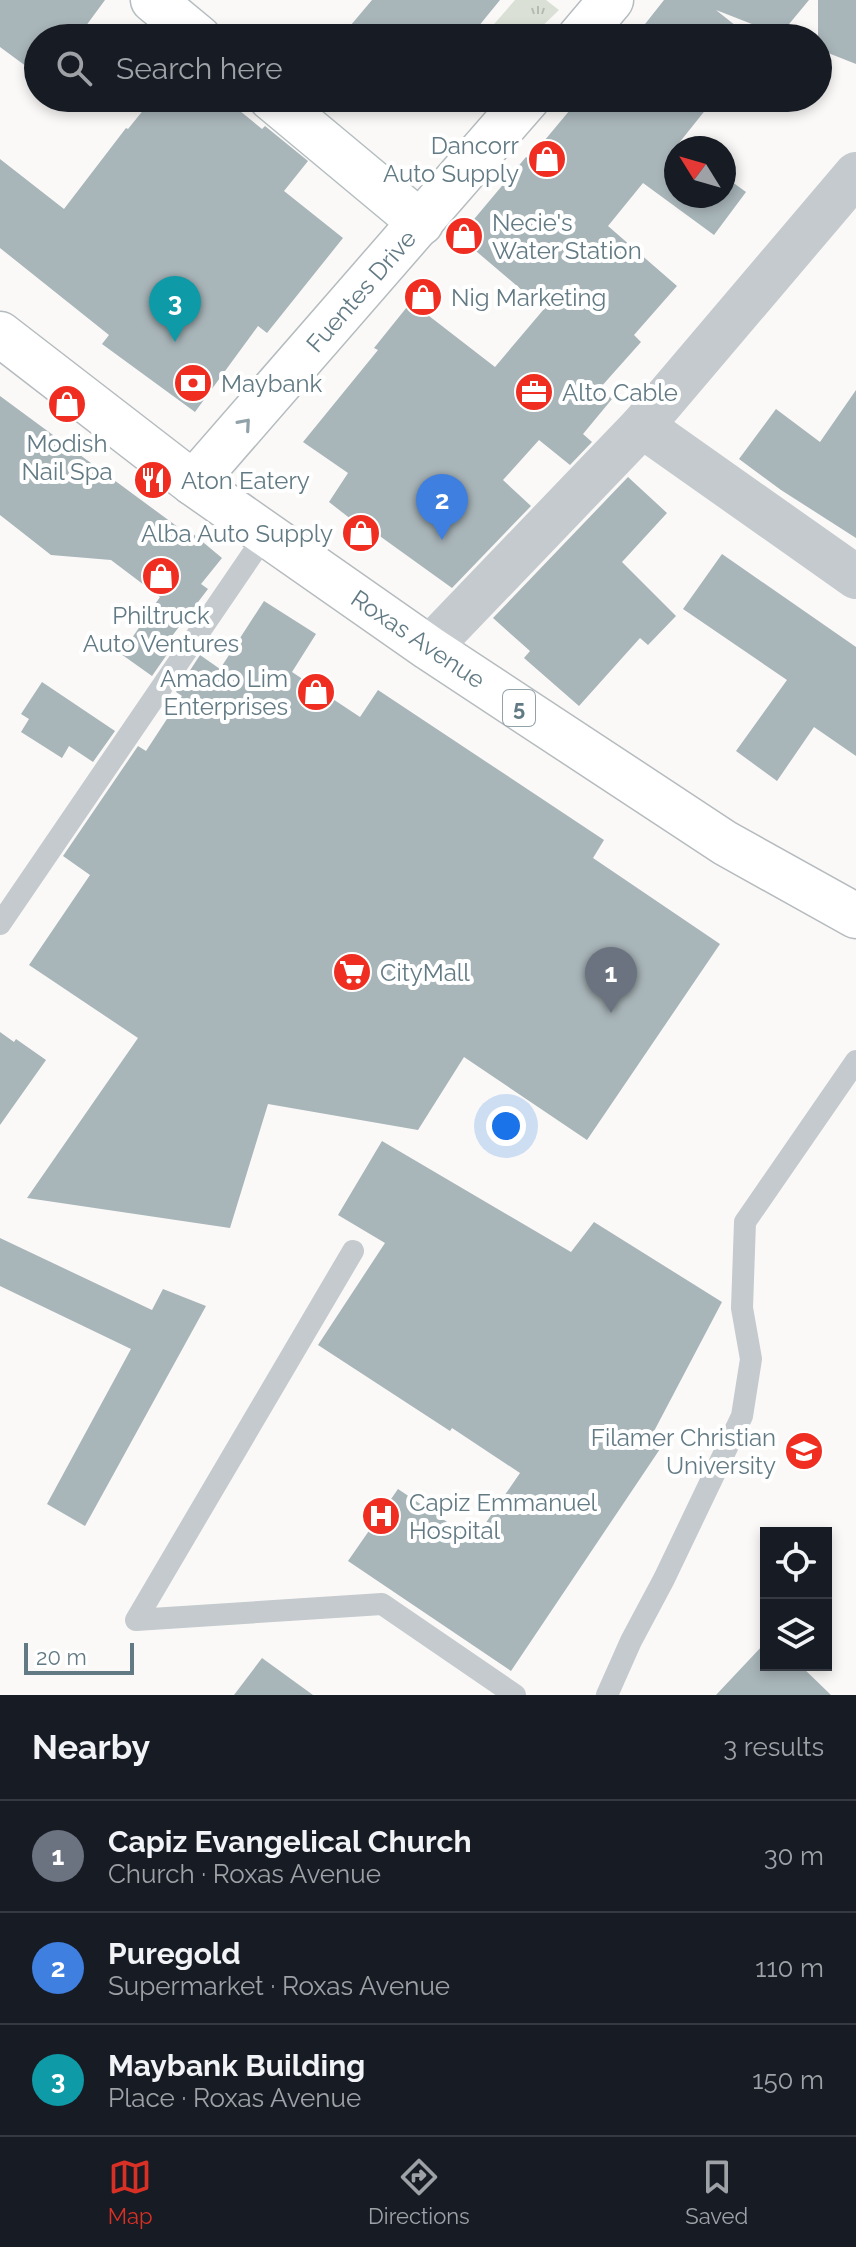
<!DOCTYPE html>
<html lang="en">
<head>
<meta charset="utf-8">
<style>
	:root { --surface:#171b24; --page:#242831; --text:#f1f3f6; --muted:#9ea1a6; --line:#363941; --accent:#d93025 }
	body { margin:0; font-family:Raleway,sans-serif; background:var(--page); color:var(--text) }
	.controls { position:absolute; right:24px; bottom:24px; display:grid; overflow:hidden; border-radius:0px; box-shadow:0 4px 12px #0003 }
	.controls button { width:72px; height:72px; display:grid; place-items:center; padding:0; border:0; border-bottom:2px solid var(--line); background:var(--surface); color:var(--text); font:40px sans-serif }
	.compass { position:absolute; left:664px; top:136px; width:72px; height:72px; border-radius:50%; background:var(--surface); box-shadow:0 4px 12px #0003; rotate:307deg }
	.scale { position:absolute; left:24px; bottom:20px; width:110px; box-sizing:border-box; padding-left:8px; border:4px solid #627a84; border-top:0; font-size:22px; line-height:28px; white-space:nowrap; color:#627a84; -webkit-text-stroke:6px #fff; paint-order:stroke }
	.you { position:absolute; left:506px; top:1126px; width:28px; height:28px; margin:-20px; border:6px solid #fff; border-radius:50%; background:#1a73e8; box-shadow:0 0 0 12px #1a73e833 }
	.badge { display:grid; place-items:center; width:52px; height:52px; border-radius:50%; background:var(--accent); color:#fff; font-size:26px; font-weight:700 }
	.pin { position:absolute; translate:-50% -66px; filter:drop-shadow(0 2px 4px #0008) }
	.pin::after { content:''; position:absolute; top:42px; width:28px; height:24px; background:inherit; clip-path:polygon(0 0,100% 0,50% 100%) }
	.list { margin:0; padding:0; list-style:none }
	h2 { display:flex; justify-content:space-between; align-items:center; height:104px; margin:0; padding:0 32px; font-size:34px }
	h2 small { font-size:26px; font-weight:400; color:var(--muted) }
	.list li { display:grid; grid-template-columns:52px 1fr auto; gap:24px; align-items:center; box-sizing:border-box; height:112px; padding:0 32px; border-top:2px solid var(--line) }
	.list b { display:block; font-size:30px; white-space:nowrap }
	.list p { margin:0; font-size:26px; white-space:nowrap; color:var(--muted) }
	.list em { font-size:26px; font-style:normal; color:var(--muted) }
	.icon { flex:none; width:44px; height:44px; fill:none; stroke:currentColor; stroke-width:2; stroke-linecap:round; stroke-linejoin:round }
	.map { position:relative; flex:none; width:856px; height:1695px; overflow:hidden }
	.search { position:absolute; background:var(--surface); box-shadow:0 4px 12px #0003; left:24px; right:24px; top:24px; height:88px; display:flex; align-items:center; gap:20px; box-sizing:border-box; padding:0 28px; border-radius:44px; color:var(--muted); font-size:30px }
	.sheet { height:440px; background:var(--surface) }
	nav { display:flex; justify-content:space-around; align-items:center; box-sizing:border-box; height:112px; border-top:2px solid var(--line); background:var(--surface); font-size:22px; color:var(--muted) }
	nav a { display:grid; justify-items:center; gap:4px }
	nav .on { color:var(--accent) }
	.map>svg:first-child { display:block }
	.grass { fill:url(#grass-tufts) }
	.building { fill:#a8b5b9 }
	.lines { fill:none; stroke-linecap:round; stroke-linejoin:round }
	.secondary-casing { stroke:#b4bdc0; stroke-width:47 }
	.primary-casing { stroke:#b5bcbf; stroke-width:47 }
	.highway-casing { stroke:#b5bbbe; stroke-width:47 }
	.lane { stroke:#c4cacd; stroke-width:22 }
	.street { stroke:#c4cacd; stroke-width:44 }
	.secondary { stroke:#fff; stroke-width:44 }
	.primary { stroke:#fff; stroke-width:44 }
	.highway { stroke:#fff; stroke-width:44 }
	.oneway { stroke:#91a2a9 }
	.labels { text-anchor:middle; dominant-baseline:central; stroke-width:8; stroke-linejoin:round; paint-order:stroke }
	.shield { fill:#fff; stroke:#91a2a9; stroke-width:2 }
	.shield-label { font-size:22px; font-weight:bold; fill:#627a84 }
	.poi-label { font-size:24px; fill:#627a84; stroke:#fff; text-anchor:start }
	.street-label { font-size:24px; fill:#627a84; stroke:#fff }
</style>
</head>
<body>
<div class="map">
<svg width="856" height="1695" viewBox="0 0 856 1695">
	<defs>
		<pattern id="grass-tufts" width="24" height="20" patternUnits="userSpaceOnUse" patternTransform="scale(2)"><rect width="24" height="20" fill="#dbe0d6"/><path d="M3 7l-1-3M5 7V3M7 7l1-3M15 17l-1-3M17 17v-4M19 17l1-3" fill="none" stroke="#b5bbb3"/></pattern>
	</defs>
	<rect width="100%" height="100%" fill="#faf9f7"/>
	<path class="grass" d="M515,0H546L559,10L530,38H482Z"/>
	<g class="building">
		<path d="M0,0H105L77,38H38V75L0,47Z"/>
		<path d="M372,0H500L469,38H340Z"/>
		<path d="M664,0H809L780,35L716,10L751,38H634Z"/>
		<path d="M818,0H856V64L818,49Z"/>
		<path d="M153,98H224L262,129L265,126L308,161L284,191L343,238L267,333L258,326L195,412L102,344L109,335L0,248V159L64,209L126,128L128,129Z"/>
		<path d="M580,98H715L679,143L686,148H676V196H724V176L746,192L714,235L643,183L608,226L677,286L634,335L641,342L600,388L612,399L583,434L592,442L570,465L539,440L503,480L531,506L452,588L363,524L361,527L329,502L348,473L303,442L378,350L374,348L411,302L495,367L544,309L463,240L473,227L470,224L526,157L529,159Z"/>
		<path d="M856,390V538L781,490L739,459L776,409L820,442Z"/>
		<path d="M0,396L190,536L192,533L222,558L201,584L208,589L172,636L177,640L152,676L121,654L160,597L111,560L51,555L0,515Z"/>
		<path d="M628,477L667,513L622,562L676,616L648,645L640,638L579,706L524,658L530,651L493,618Z"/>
		<path d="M722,554L856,647V756L814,727L777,781L736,751L787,680L683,609Z"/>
		<path d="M264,601L316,634L292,672L360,717L378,690L604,840L593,858L720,944L587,1140L464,1057L418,1130L268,1104L230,1228L27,1198L138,1038L29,965L90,875L63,856L138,746L146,751L182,696L176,692L200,655L220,669Z"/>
		<path d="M42,682L115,731L93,762L69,746L62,758L21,732L29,719L21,714Z"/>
		<path d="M0,1032L14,1042L16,1039L46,1060L0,1125Z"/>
		<path d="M382,1141L571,1252L594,1222L722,1302L652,1435L664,1443L511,1671L348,1561L398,1489L474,1540L520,1473L452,1428L450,1431L318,1345L385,1243L338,1215Z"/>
		<path d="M0,1238L152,1310L163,1289L206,1306L85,1526L47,1504L131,1349L0,1286Z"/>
		<path d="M766,1642V1665H800L831,1695H716Z"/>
		<path d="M262,1658L313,1695H234Z"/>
	</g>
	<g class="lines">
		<defs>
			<g id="secondary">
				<path d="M153,0L199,38"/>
				<path d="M271,98L421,223"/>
			</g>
			<g id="primary">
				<path d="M579,38L611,0"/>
				<path d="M193,483L528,98"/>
			</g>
			<path id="highway" d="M0,334L193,483L429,648L725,843L856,916"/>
		</defs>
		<use href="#secondary" class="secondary-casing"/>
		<use href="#primary" class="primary-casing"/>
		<use href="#highway" class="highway-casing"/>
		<g class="lane">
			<path d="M0,924L266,534"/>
			<path d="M353,1251L136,1620L382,1604L515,1695"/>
			<path d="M607,1695L631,1641L664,1579L742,1416L751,1359L742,1308L745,1222L856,1061"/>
		</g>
		<g class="street">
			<path d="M642,426L856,577"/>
			<path d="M429,648L642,426L856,174"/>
		</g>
		<use href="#secondary" class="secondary"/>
		<use href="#primary" class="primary"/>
		<use href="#highway" class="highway"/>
	</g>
	<defs><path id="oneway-chevron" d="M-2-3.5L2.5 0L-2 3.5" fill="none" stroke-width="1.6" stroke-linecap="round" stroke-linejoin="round" transform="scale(2)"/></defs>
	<use class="oneway" href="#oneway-chevron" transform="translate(245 424) rotate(-49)"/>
	<defs>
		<symbol id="shop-disc" viewBox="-11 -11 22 22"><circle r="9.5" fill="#f02d21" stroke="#fff"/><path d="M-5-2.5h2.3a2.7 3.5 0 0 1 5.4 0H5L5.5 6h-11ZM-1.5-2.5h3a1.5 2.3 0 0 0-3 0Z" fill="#fff"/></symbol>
		<symbol id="bank-disc" viewBox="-11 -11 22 22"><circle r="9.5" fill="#f02d21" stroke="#fff"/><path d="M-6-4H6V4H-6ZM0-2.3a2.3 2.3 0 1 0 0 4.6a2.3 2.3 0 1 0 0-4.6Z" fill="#fff"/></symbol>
		<symbol id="office-disc" viewBox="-11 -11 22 22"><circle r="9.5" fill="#f02d21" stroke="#fff"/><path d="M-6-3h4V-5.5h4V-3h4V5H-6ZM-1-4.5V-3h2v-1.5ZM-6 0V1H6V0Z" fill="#fff"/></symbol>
		<symbol id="restaurant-disc" viewBox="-11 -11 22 22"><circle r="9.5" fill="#f02d21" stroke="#fff"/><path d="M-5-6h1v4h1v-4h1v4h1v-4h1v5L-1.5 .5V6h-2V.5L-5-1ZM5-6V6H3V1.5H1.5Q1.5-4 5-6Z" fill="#fff"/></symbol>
		<symbol id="supermarket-disc" viewBox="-11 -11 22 22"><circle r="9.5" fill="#f02d21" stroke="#fff"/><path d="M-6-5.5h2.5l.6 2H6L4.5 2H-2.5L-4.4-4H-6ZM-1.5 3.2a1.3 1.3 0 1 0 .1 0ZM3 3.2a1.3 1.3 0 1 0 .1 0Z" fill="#fff"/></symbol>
		<symbol id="university-disc" viewBox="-11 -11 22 22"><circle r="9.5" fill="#f02d21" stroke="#fff"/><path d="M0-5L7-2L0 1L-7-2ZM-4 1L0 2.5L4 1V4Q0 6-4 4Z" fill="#fff"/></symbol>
		<symbol id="hospital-disc" viewBox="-11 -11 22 22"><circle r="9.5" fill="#f02d21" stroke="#fff"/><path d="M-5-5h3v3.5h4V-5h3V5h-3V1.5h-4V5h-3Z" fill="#fff"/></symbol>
	</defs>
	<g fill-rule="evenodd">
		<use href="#shop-disc" x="525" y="137" width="44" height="44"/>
		<use href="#shop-disc" x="442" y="214" width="44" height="44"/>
		<use href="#shop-disc" x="401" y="275" width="44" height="44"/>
		<use href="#bank-disc" x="171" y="361" width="44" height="44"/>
		<use href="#office-disc" x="512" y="370" width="44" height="44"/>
		<use href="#shop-disc" x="45" y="382" width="44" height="44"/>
		<use href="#restaurant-disc" x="131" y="458" width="44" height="44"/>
		<use href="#shop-disc" x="339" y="511" width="44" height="44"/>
		<use href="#shop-disc" x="139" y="554" width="44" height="44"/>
		<use href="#shop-disc" x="294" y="670" width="44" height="44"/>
		<use href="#supermarket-disc" x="330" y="950" width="44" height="44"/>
		<use href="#university-disc" x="782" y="1429" width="44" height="44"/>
		<use href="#hospital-disc" x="359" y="1494" width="44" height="44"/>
	</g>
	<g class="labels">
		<rect class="shield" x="503" y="690" width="32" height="36" rx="6"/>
		<g class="shield-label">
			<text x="519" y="708">5</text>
		</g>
		<g class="poi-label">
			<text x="519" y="145" text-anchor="end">Dancorr<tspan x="519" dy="28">Auto Supply</tspan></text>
			<text x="492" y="222">Necie's<tspan x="492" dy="28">Water Station</tspan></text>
			<text x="451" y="297">Nig Marketing</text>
			<text x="221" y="383">Maybank</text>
			<text x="562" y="392">Alto Cable</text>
			<text x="67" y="443" text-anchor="middle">Modish<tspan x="67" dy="28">Nail Spa</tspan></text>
			<text x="181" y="480">Aton Eatery</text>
			<text x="333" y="533" text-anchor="end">Alba Auto Supply</text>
			<text x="161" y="615" text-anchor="middle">Philtruck<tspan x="161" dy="28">Auto Ventures</tspan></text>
			<text x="288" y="678" text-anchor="end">Amado Lim<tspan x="288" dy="28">Enterprises</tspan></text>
			<text x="380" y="972">CityMall</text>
			<text x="776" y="1437" text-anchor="end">Filamer Christian<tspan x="776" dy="28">University</tspan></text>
			<text x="409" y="1502">Capiz Emmanuel<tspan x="409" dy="28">Hospital</tspan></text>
		</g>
		<g class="street-label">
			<text transform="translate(361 291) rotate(-49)">Fuentes Drive</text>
			<text transform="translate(418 639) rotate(34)">Roxas Avenue</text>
		</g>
	</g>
</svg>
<div class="controls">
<button><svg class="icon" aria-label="locate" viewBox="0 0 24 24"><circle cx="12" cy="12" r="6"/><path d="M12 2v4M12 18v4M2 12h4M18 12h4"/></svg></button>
<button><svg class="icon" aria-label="layers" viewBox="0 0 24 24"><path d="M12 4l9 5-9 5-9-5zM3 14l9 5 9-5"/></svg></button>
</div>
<svg class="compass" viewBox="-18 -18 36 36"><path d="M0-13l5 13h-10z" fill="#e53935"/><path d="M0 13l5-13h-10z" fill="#9ea1a6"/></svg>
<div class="scale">20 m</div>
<div class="you"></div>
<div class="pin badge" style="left:611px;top:1013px;background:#6b7280">1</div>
<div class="pin badge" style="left:442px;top:540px;background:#3f7fe0">2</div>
<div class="pin badge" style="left:175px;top:342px;background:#0f9aa8">3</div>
<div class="search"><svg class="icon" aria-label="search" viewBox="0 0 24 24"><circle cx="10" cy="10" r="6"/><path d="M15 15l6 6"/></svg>Search here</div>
</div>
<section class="sheet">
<h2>Nearby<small>3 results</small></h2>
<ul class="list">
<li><span class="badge" style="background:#6b7280">1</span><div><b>Capiz Evangelical Church</b><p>Church · Roxas Avenue</p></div><em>30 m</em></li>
<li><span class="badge" style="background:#3f7fe0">2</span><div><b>Puregold</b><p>Supermarket · Roxas Avenue</p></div><em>110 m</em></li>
<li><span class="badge" style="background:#0f9aa8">3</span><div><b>Maybank Building</b><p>Place · Roxas Avenue</p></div><em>150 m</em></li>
</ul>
</section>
<nav>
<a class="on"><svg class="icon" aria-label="map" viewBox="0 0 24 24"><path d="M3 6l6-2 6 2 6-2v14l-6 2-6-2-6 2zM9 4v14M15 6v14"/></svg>Map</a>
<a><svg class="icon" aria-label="directions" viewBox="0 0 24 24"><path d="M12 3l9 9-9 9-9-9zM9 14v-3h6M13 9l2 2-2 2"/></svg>Directions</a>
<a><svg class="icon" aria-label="saved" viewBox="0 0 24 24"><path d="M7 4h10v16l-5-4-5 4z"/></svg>Saved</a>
</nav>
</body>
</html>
